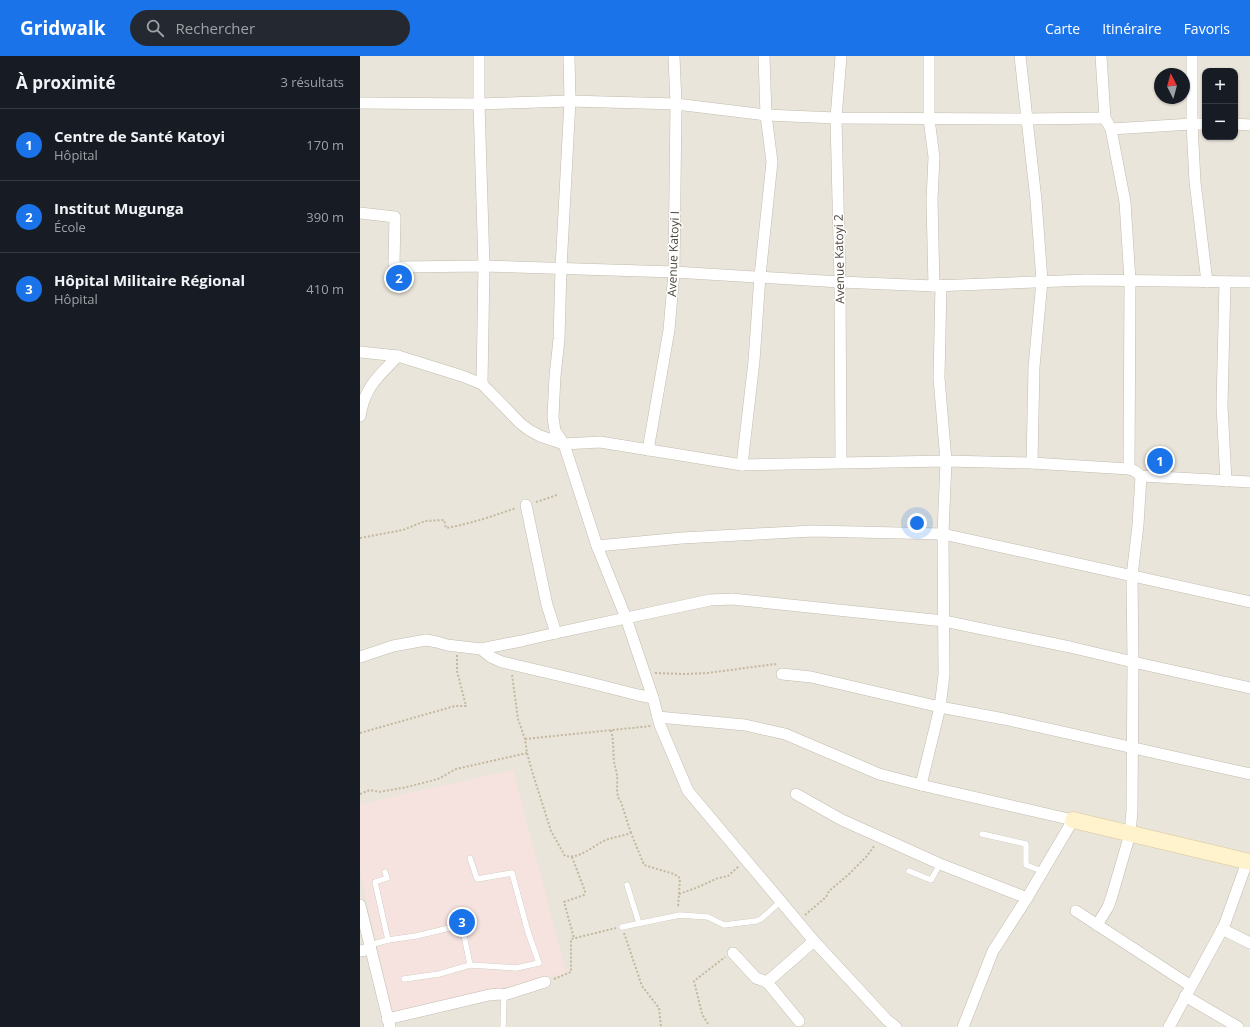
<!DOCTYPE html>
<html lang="fr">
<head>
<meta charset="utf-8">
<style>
	:root { --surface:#171b24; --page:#242831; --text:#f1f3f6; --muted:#9ea1a6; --line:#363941; --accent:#1a73e8 }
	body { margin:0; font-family:"Open Sans",sans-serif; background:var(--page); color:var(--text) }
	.controls { position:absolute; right:12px; top:12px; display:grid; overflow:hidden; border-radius:8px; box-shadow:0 1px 3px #0004 }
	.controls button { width:36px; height:36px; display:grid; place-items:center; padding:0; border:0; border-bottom:1px solid var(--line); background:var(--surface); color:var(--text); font:20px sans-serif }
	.compass { position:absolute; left:794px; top:12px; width:36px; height:36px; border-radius:50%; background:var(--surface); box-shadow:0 1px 3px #0004; rotate:354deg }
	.you { position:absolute; left:557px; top:467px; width:14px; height:14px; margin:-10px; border:3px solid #fff; border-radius:50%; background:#1a73e8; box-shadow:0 0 0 6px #1a73e833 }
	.badge { display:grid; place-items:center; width:26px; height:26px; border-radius:50%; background:var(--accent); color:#fff; font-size:13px; font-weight:700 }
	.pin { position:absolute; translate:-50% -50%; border:2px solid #fff; box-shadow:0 1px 4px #0006 }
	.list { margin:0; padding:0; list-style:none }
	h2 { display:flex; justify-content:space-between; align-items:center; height:52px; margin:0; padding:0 16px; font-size:17px }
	h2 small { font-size:13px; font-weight:400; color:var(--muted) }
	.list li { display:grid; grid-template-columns:26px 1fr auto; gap:12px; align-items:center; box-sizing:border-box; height:72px; padding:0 16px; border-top:1px solid var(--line) }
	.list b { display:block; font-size:15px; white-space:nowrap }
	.list p { margin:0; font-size:13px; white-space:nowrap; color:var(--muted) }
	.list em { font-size:13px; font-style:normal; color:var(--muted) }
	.icon { flex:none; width:22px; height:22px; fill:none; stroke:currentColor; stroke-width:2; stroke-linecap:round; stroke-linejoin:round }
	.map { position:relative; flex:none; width:890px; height:971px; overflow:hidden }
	header { display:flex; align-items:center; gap:24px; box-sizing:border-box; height:56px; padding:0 20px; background:var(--accent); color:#fff }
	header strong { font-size:19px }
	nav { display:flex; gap:22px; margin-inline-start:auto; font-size:14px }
	.search { width:280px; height:36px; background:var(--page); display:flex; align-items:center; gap:10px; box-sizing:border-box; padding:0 14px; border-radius:22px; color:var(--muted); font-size:15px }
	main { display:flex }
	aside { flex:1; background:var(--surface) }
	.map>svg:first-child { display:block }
	.residential { fill:#eae5da; fill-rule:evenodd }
	.medical { fill:#f6e3e0 }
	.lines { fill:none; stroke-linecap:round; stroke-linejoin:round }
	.lane-casing { stroke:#c2bbae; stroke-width:6 }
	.street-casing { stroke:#c2bbae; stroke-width:12 }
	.secondary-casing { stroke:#d6c79b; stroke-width:17 }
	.path { stroke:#c4b79f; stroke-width:2; stroke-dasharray:2 2; stroke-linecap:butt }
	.lane { stroke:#fff; stroke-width:5.5 }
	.street { stroke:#fff; stroke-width:11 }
	.secondary { stroke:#fff3cd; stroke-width:16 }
	.labels { text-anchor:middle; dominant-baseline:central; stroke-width:3; stroke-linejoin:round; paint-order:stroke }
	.street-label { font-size:12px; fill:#4b4439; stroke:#fff }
</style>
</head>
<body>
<header>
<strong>Gridwalk</strong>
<div class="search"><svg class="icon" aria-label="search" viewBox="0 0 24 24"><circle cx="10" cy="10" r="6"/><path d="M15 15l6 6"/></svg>Rechercher</div>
<nav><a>Carte</a><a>Itinéraire</a><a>Favoris</a></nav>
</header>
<main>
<aside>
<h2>À proximité<small>3 résultats</small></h2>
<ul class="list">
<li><span class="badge">1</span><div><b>Centre de Santé Katoyi</b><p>Hôpital</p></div><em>170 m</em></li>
<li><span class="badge">2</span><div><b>Institut Mugunga</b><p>École</p></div><em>390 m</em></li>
<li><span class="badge">3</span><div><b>Hôpital Militaire Régional</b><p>Hôpital</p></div><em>410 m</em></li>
</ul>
</aside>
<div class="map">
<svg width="890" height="971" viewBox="0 0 890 971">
	<rect width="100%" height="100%" fill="#f6f3ec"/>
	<path class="residential" d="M0,0H890V971H0ZM845,15H875V81H845ZM800,18H824V42H800Z"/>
	<path class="medical" d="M153,714L206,917L33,957L0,815V748Z"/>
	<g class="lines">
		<defs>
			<g id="lane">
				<path d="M622,778L666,788V809L682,815"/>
				<path d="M110,802L117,823L152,817L168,876L179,907L156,912L110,909"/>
				<path d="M549,815L571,824L580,808"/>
				<path d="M267,829L279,867"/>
				<path d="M262,871L320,859L348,861L364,869L396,865L401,863L421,845"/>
				<path d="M28,884L56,880L102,869L110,909L79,918L44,923"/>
				<path d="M10,889L28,884L15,826L27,822L25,816"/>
				<path d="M143,971L144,939"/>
			</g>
			<g id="street">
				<path d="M119,0V48L124,210L122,328"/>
				<path d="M209,0L210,45L201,212L199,283L195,320L193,361L195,375L204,388L237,490L266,562L293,642L300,669L328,735L454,885L527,964L536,971"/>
				<path d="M569,0V63L574,101L572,144L574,230"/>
				<path d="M660,0L676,144L682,225L674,311L672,407"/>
				<path d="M741,0L745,62L751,73L765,146L770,225L769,413"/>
				<path d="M832,0V68L835,126L847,226"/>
				<path d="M0,47L119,48L210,45L316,48L406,59L476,62L668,63L745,62"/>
				<path d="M875,68L890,69"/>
				<path d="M751,73L832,68H845"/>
				<path d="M0,157L35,161L34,208L38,211L124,210L314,216L480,226L574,230L726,224L890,226"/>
				<path d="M865,226L862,350L866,425"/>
				<path d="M0,296L38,300L102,320L122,328L160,367L169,374L180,380L204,388L240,386L382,409L586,405L672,407L769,413L775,415L781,420L890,426"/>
				<path d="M0,360C5,330 18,321 38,300"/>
				<path d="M288,394L309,274L314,216L316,48L314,0"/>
				<path d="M481,406L480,226L476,62L481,0"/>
				<path d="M382,409L394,305L400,220L412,106L406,59L404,0"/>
				<path d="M166,449L187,549L196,577"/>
				<path d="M237,490L322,482L453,475L583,478L890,546"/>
				<path d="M121,593L131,601L142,606L227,626L278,639L293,642"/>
				<path d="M0,601L33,590L66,584L77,586L87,589L121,593L161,585L196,577L350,544L372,543L584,565L710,591L773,606L890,632"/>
				<path d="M422,618L451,621L580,651L644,663L890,718"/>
				<path d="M298,661L385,669L425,678L519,718L561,729L713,764L667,842L633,895L603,971"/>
				<path d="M561,729L580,651L584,619L583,478L586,405L579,322L581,229"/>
				<path d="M436,738L482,764L520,781L580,808L667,842"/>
				<path d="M0,849L30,971"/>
				<path d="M716,855L831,930"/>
				<path d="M737,869L748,851L751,843L770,778L772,754L773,606L772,520L778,469L781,420"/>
				<path d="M862,873L890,887"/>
				<path d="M0,895L10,893"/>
				<path d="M373,897L396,922L407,926"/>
				<path d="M825,940L878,971"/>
				<path d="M27,963L129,939L140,938L144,939L185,926"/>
				<path d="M439,965L407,926L454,885"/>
				<path d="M809,971L864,870L887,806"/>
			</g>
			<path id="secondary" d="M713,764L890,806"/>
		</defs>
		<use href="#lane" class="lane-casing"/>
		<use href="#street" class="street-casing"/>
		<use href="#secondary" class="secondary-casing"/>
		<g class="path">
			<path d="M176,446L197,439"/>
			<path d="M0,482L43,474L65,465L84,464L86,472C110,468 133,460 156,452"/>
			<path d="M295,617L324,618L348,617L415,608L416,610"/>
			<path d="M152,619L158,663L165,683L167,697L172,715L191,775L205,800C221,803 232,790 246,784C254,781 263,780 271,777L284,809L314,818L320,822L318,852"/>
			<path d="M251,674C254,685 253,695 254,706C255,710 256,714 257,719C258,727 255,740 261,746L271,777"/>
			<path d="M0,677L95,650H106L97,615V599"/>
			<path d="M165,683L291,670"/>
			<path d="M0,738L10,734L19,736L47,731L78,723L96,713L167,697"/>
			<path d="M212,801L225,835L224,839L204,846L214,882"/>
			<path d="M319,838L336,832L358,822L368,820L379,810"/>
			<path d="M445,859L466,841L469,835L488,819L506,801L515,789"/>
			<path d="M264,877L282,930L299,952L301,971"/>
			<path d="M194,923L211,916V883L256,872"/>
			<path d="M348,968L342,958L334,925L365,901"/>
		</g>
		<use href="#lane" class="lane"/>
		<use href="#street" class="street"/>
		<use href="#secondary" class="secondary"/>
	</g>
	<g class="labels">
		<g class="street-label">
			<text transform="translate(313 198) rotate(-88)">Avenue Katoyi I</text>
			<text transform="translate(479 203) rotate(-91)">Avenue Katoyi 2</text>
		</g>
	</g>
</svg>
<div class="controls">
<button>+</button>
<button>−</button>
</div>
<svg class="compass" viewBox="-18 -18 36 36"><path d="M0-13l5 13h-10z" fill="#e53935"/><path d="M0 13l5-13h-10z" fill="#9ea1a6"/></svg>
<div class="you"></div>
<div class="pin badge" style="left:800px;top:405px">1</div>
<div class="pin badge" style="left:39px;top:222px">2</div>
<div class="pin badge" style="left:102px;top:866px">3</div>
</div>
</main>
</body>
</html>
